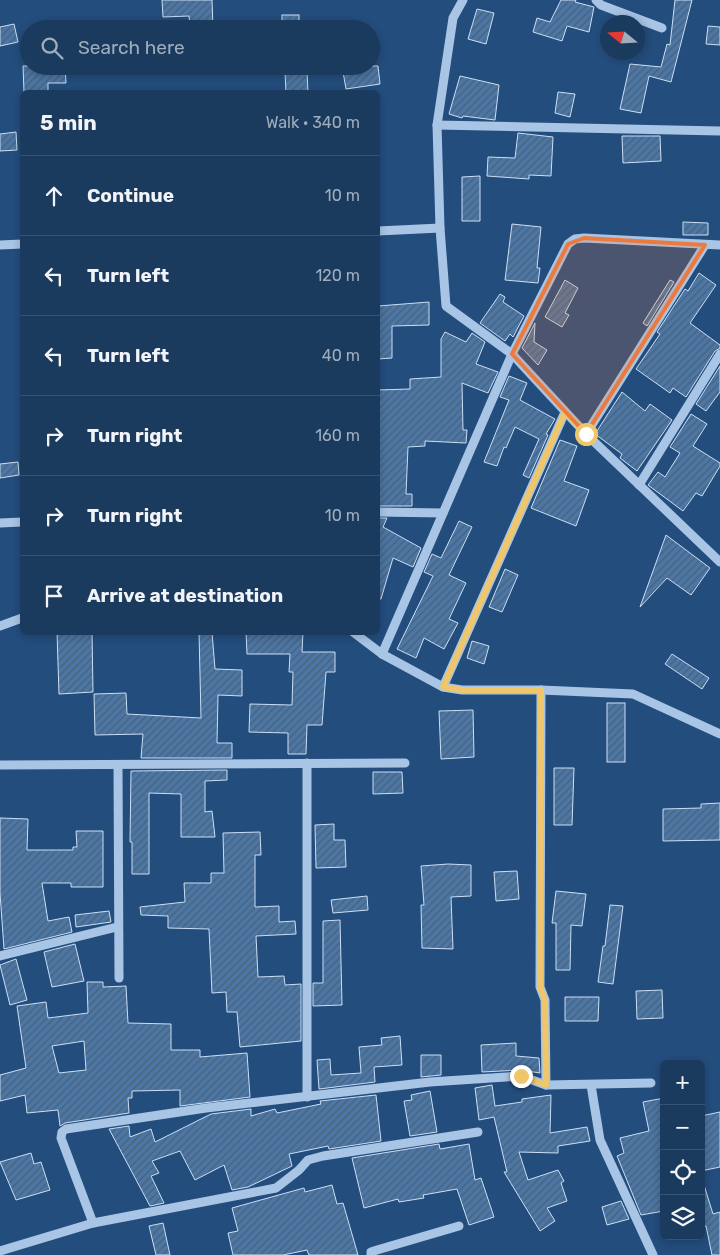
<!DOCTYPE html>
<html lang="en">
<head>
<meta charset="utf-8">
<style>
	:root { --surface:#1a3a5e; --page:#274567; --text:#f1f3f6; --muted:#9fadbc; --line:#385473 }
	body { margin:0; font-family:Rubik,sans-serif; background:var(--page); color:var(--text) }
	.controls { position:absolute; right:15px; bottom:15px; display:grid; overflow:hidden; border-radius:8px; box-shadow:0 2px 8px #0003 }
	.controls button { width:45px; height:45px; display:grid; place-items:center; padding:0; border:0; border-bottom:1px solid var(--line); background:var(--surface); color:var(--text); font:25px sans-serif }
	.compass { position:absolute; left:600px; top:15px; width:45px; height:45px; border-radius:50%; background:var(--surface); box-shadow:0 2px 8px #0003; rotate:288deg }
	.stop { position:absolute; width:15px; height:15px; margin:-11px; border:4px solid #f0c66b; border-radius:50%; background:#fff }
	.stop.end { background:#f0c66b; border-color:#fff; box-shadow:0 1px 5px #0008 }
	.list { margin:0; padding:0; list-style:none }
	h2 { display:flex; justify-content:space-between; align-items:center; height:65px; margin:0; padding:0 20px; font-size:21px }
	h2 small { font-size:16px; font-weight:400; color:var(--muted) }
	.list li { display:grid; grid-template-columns:32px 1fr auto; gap:15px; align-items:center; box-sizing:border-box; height:80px; padding:0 20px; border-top:1px solid var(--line) }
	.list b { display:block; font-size:19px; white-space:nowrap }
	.list em { font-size:16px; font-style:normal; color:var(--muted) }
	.icon { flex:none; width:28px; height:28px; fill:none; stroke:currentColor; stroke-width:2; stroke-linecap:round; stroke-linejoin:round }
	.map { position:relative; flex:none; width:720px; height:1255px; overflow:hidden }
	.search { position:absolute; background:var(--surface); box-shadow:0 2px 8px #0003; left:20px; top:20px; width:360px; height:55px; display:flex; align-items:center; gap:12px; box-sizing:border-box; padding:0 18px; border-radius:28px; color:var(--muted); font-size:19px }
	.panel { position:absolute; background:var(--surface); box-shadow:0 2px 8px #0003; left:20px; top:90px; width:360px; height:545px; border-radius:8px }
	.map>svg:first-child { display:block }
	.building { fill:url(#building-hatch); stroke:#cbdff5; fill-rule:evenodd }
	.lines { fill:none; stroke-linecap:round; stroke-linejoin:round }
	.minor { stroke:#a8c5e6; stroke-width:9 }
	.route { stroke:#f0c66b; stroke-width:6 }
	.marked { fill:#ed7a3d; fill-opacity:0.2; stroke:#ed7a3d; stroke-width:4; stroke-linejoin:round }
</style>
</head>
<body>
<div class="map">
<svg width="720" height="1255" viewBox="0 0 720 1255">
	<defs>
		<pattern id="building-hatch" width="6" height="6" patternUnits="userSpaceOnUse" patternTransform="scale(1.25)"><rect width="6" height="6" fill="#4b77a6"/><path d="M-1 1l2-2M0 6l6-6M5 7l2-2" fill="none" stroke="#4c5f74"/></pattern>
	</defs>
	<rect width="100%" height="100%" fill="#234d7d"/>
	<g class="building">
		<path d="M162,0H212L213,27H190L189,16L163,17Z"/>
		<path d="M561,0H576L575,2L594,7L589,32L567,26L562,41L533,32L537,18L550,22Z"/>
		<path d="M675,0H692L671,82L649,76L641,113L620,109L630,64L661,67L667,44L670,45Z"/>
		<path d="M477,9L494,13L486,44L468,39Z"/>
		<rect x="282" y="15" width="17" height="14"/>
		<path d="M14,24L18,42L0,46V27Z"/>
		<path d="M708,26L720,27V45L706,44Z"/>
		<path d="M23,66H65L66,83H48V92H24Z"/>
		<path d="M342,66H378L380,84L346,89Z"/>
		<path d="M307,72L308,92H286L285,73Z"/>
		<path d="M460,76L499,85L495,120L463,116L462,118L449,114Z"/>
		<path d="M558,92L575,94L570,117L555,113Z"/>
		<path d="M16,132L17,150L0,151V134Z"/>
		<path d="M518,133L553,137L551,176L529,175V179L487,176L488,157L515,158Z"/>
		<path d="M622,136H660L661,161L623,163Z"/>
		<path d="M480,176V221H462V177Z"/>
		<path d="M683,222L708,223V235H683Z"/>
		<path d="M512,224L541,227L537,268H540L538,283L505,280Z"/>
		<path d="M699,273L716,285L690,323L720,345V348L715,351L686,397L673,388L670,393L636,369L660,334L657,332L685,289L688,291Z"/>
		<path d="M565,280L578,288L565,313L569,315L562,327L545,317Z"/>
		<path d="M670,280L674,282L647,326L643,323Z"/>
		<path d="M500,294L505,297L503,302L524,316L513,337L510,334L505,341L480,323Z"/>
		<path d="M429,302V325L392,326V358L378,359V306Z"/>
		<path d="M535,323L534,342L547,350L538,365L522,348Z"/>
		<path d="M445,332L466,342L472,333L485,342L476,364L498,372L488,393L462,383L463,430H467L466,443L425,441V446L408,447L406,494H412V506H378V390L410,389V379L441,377V339Z"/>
		<path d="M720,366V392L706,411L696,404Z"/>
		<path d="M509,376L527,383L520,400L555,419L546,434L548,435L529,478L523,475L539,439L515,427L506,448L504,447L497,466L484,462L509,400L500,397Z"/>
		<path d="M622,392L645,411L650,404L672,420L637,471L620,458L622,454L595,434Z"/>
		<path d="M691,414L707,424L693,446L720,463V466L702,496L696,493L683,511L648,485L658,472L665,477L680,453L670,447Z"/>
		<path d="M560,440L577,446L564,481L589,490L576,526L531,508Z"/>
		<path d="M18,462L19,475L0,478V464Z"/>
		<path d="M378,518H387L383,527L421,548L413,567L393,558L381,599H378Z"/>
		<path d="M459,521L472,527L449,575L466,583L449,619L458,623L444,649L424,638L416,658L397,649L433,576L424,572L432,554L441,558Z"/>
		<path d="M666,535L710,568L691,595L667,578L640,607Z"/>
		<path d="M505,569L518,575L502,612L489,607Z"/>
		<path d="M57,632H92L93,692L59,694Z"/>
		<path d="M199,632H212L215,669L242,670V696L218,695L217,743H232V758H141L143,734L95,735L94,694L126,693L127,714L201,718Z"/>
		<path d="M246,632H303L302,652H335V672H326L322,725H307L306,754H288V733L249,732L250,704L292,705L293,672H289L290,654H247Z"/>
		<path d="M472,641L489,646L484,664L467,658Z"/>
		<path d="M672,654L709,678L702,689L665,664Z"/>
		<rect x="607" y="703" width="18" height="59"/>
		<path d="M473,710L474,757L441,759L439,711Z"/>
		<path d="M554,768H574L572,825H554Z"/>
		<path d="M227,770V780L205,781V812L212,811L215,837H181V794L149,793V874H132V842H130L131,771Z"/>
		<path d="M373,772H402L403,793L373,794Z"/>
		<path d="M720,803V840L663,841V809L701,808V804Z"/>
		<path d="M0,818L28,819L27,850H73V847H77L76,831H103V887H71V883H42L48,921L69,917L72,932L4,949L0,893Z"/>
		<path d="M334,824V840H345L346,867L316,868L315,825Z"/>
		<path d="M260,832L261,855H255V907L279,906V922L295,921L296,934L256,936L258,977L284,976L285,985L301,984V1041L240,1047L237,1012H227L226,992L212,993L209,929L168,928V916L141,915L140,907L185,902L184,883H211V873H224L223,833Z"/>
		<path d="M448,864L471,865V896L451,897L453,949L422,948L421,905H424L421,866Z"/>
		<path d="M517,871L519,899L496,901L494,872Z"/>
		<path d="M556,891L586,894L582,926L571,925L570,970H556V923H552Z"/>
		<path d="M367,896L368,910L333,913L331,900Z"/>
		<path d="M610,905L623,906L613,984L598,982L603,946H605Z"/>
		<path d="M109,911L111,922L76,927L75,915Z"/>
		<path d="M340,920L342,1005L313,1006V983H323V921Z"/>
		<path d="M75,944L84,981L52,987L44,952Z"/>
		<path d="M16,959L27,1000L10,1005L0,965Z"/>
		<path d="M87,982H103V987L126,986L128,1023L171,1024V1050H200V1057L247,1053L250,1097L180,1106V1090L132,1091V1098H128L129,1113L65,1123L60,1126L58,1110L27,1113L25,1095L0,1101V1075L26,1068L17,1006L46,1002L48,1018L88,1013ZM84,1041L86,1070L59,1073L52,1046Z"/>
		<path d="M662,990L663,1018L637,1019L636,991Z"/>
		<path d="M565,997H599L598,1021H565Z"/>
		<path d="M400,1036L402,1065L374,1067L375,1082L319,1089L317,1060L330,1059L331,1075L361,1073L359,1047L382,1045L381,1038Z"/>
		<path d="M516,1043V1056L539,1058L540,1073L521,1070L482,1072L481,1045Z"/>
		<path d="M421,1055H441V1075L421,1077Z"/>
		<path d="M492,1085L495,1106L522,1102V1099L551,1095L550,1133L587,1127L590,1141L558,1146V1153L519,1152L528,1180L558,1170L564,1181L561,1183L567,1201L547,1208L555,1221L540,1231L504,1172H507L494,1117L479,1120L475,1088Z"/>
		<path d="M430,1091L437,1132L410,1136L404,1101L412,1100L411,1095Z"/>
		<path d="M376,1095L381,1141L329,1149L328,1146L289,1154L292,1166L248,1187L232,1190L224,1165L195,1180L180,1151L152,1161L159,1173L151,1176L164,1203L150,1206L109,1129L129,1126L130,1137L151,1129L155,1142L211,1114L251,1109V1116L275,1109L277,1113L321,1104L320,1101Z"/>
		<path d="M664,1098V1211L641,1215L617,1156L624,1153L620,1138L649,1131L643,1102Z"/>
		<path d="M720,1112V1167L701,1171V1116Z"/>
		<path d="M439,1144L440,1149L469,1144L475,1180L481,1178L494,1217L469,1225L457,1189L423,1195L424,1198L399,1202L398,1199L364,1208L352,1158Z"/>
		<path d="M31,1153L34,1164L41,1162L50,1190L16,1200L0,1162Z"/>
		<path d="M332,1185L337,1204L343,1203L358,1255H309L307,1250L283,1255H233L228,1233L238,1231L232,1208L304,1188L305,1192Z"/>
		<path d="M701,1185H704L713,1214L720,1212V1255H712L706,1226L704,1227L701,1218Z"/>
		<path d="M621,1201L629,1219L607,1225L602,1207Z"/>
		<path d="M163,1223L170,1255H156L149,1226Z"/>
	</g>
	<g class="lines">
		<g class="minor">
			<path d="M463,0L453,18L437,125L440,228L446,306L512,354L586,434L720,562"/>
			<path d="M596,0L601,5L662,28"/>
			<path d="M437,125L720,131"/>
			<path d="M378,231L440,228"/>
			<path d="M0,245L22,244"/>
			<path d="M586,434L705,245"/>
			<path d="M639,485L720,354"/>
			<path d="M378,512L443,513"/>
			<path d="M0,523L22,522"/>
			<path d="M0,626L22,618"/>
			<path d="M353,632L382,654L443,687L462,690H541L633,694L720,734"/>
			<path d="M382,654L512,354L568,244L575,239L584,238L720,245"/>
			<path d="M443,687L565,412"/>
			<path d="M541,690L540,987L545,1000L546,1085"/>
			<path d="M307,763V1097"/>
			<path d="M0,765L405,763"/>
			<path d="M118,765L119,978"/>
			<path d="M0,956L117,927"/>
			<path d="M591,1085L600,1140L653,1255"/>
			<path d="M93,1223L61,1138L62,1132L66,1129L206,1108L430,1082L521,1076L546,1085L651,1083"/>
			<path d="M0,1251L93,1223L276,1188L299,1170L308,1160L323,1156L478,1132"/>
			<path d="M371,1255V1252L377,1250L459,1226"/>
		</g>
	</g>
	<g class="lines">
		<path class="route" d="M521,1076L546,1085L545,1000L540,987L541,690H462L443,687L565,412L586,434"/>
	</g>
	<path class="marked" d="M584,238L705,245L586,434L512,354L568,244Z"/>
</svg>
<div class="controls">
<button>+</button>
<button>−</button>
<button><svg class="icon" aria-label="locate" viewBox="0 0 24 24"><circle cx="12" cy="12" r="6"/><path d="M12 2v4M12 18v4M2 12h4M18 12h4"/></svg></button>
<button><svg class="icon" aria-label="layers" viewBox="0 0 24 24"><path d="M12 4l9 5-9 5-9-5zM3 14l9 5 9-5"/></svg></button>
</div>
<svg class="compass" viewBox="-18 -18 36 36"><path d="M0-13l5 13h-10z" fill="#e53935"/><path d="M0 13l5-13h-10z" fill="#9fadbc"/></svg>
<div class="stop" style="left:586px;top:434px"></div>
<div class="stop end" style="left:521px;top:1076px"></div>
<div class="search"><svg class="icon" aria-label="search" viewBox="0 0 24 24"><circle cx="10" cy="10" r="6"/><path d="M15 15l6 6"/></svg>Search here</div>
<section class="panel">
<h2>5 min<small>Walk · 340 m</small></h2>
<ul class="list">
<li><svg class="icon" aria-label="ahead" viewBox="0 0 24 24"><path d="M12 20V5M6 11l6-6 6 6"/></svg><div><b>Continue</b></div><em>10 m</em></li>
<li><svg class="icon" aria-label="left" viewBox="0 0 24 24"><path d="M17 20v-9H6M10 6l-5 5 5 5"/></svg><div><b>Turn left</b></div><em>120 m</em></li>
<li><svg class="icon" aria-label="left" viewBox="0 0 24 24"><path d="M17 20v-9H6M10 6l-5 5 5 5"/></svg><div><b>Turn left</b></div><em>40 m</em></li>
<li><svg class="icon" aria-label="right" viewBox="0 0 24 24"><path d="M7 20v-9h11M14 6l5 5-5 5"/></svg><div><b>Turn right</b></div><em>160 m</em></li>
<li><svg class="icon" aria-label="right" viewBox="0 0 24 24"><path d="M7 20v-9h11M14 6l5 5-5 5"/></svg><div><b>Turn right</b></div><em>10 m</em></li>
<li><svg class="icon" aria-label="arrive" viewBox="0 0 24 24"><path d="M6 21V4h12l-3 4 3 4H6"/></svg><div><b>Arrive at destination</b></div></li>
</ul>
</section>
</div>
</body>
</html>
